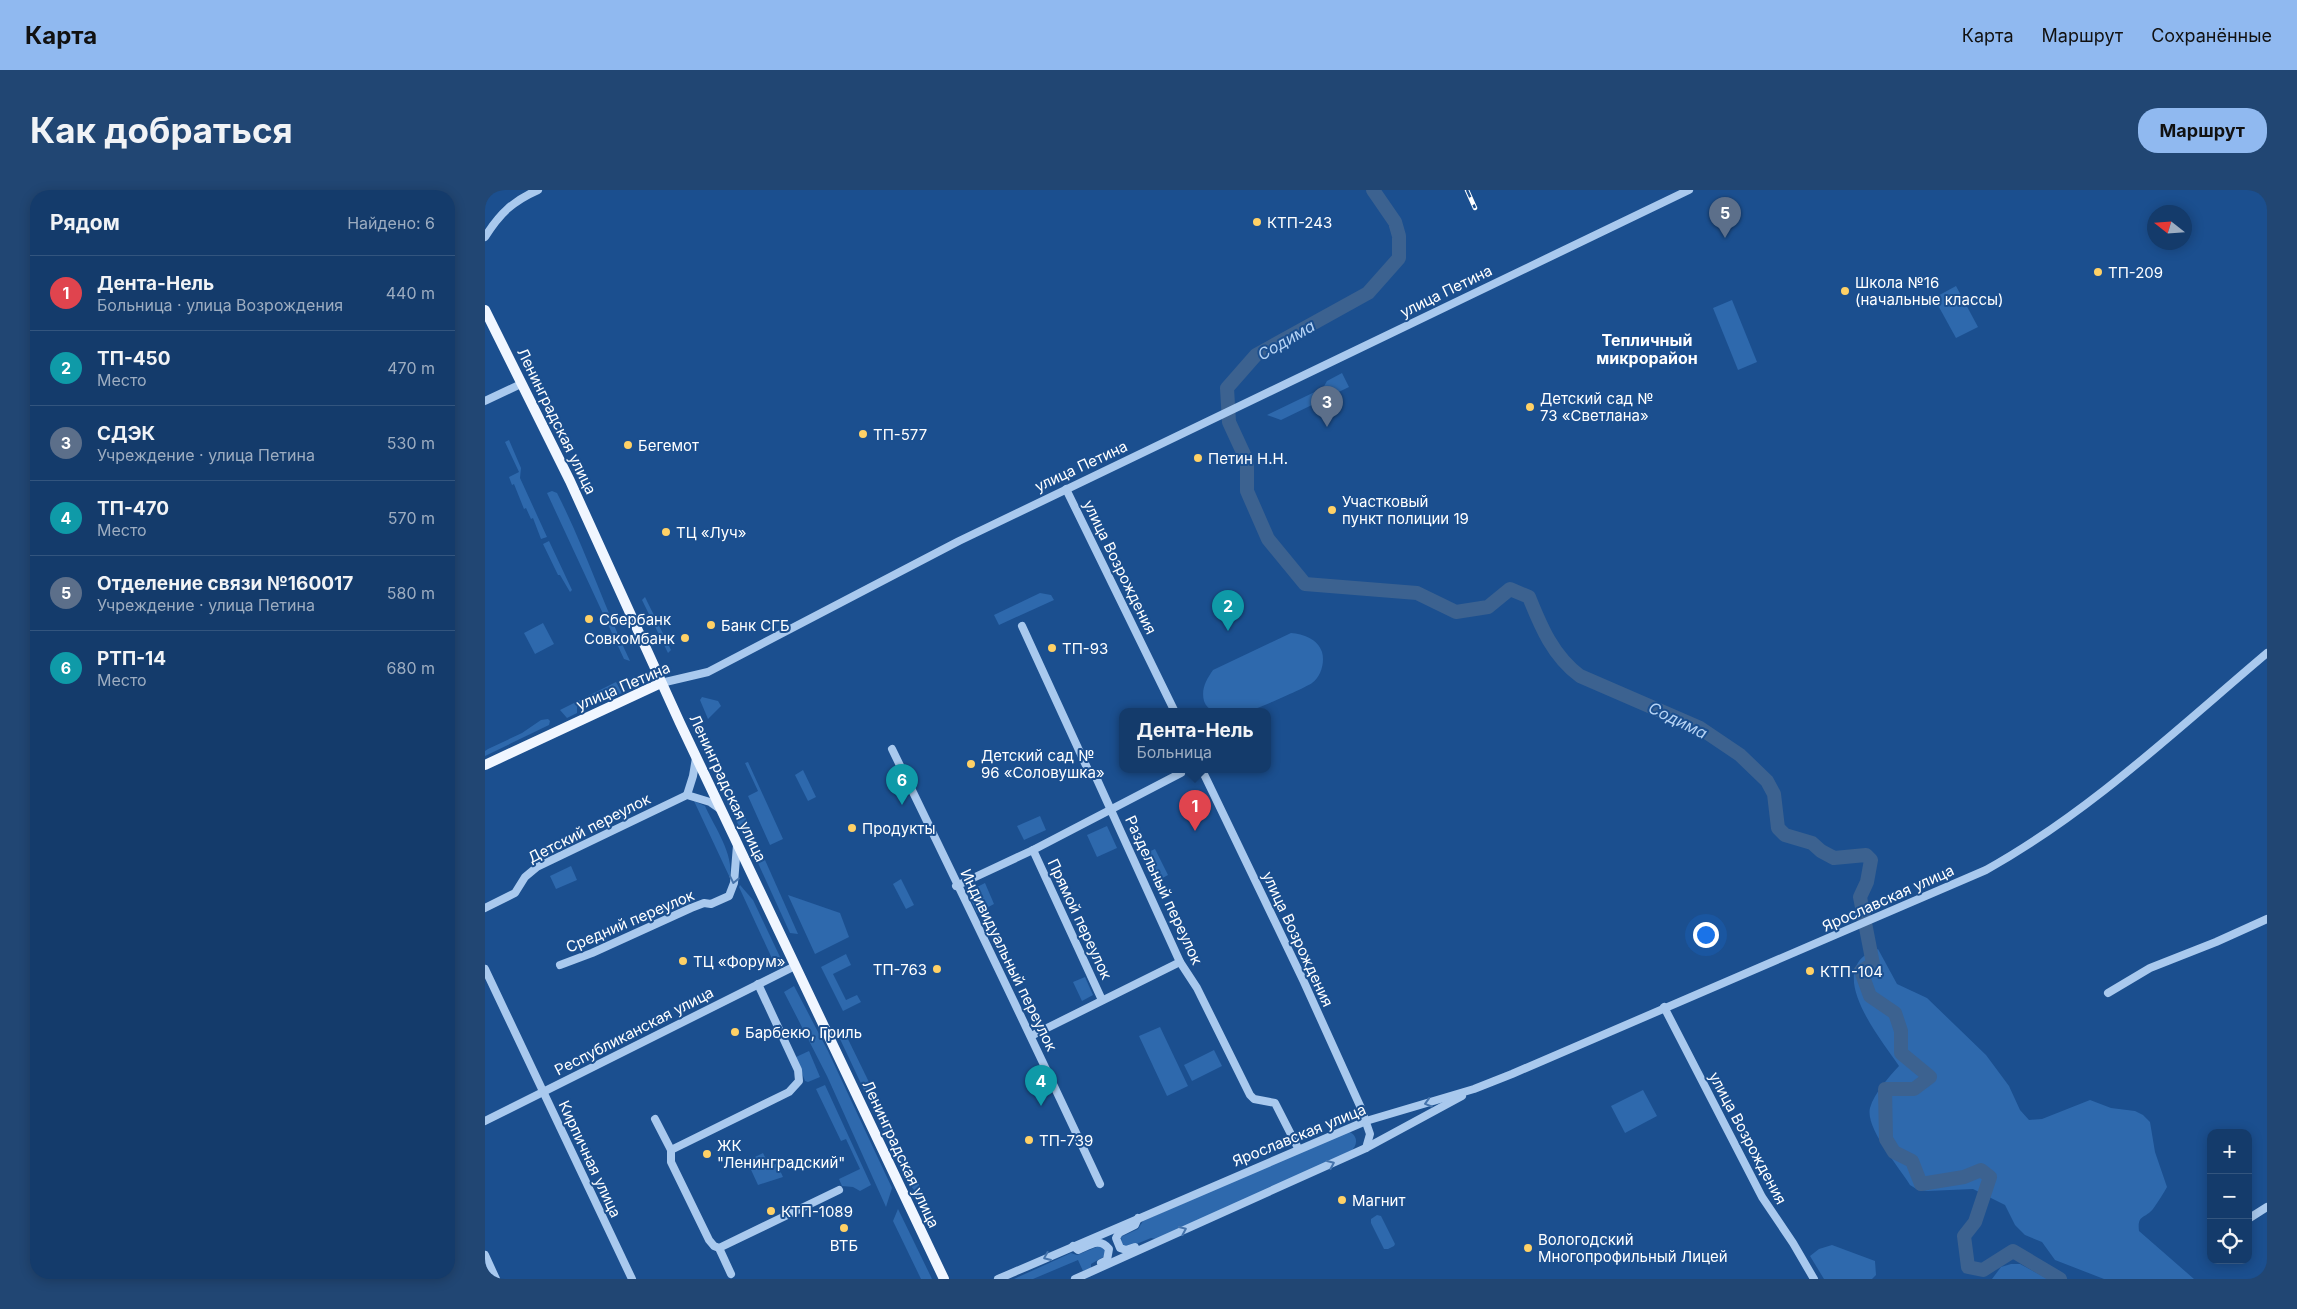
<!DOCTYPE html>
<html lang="ru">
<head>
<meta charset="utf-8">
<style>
	:root { --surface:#143b6b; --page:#214673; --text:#f1f3f6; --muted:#9dadc1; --line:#33557e; --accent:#90b9f0 }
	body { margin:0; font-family:Inter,sans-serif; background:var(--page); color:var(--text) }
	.controls { position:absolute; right:15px; bottom:15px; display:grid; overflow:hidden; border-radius:10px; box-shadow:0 2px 12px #0003 }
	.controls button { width:45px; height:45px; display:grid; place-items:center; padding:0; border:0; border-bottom:1px solid var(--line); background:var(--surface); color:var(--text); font:25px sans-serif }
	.compass { position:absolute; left:1662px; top:15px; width:45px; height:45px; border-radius:50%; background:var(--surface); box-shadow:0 2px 12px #0003; rotate:287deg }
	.you { position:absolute; left:1220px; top:744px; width:18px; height:18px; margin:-12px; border:4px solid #fff; border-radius:50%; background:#1a73e8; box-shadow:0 0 0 8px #1a73e833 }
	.badge { display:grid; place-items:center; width:32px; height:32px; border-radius:50%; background:var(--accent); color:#fff; font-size:16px; font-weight:700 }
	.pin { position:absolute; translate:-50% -41px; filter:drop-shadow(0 1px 2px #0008) }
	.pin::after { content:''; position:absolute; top:26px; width:18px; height:15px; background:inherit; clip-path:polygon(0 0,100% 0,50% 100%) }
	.popup { position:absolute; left:634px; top:518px; width:152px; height:65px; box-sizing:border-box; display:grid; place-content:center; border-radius:10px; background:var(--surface); filter:drop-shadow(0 1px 4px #0005); font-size:16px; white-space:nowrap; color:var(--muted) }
	.popup b { font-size:19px; color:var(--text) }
	.popup::after { content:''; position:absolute; left:50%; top:100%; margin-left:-10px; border:10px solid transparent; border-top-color:var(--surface) }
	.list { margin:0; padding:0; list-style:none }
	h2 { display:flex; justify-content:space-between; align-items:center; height:65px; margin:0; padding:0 20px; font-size:21px }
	h2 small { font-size:16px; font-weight:400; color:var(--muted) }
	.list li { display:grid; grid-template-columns:32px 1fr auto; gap:15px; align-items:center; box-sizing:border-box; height:75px; padding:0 20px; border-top:1px solid var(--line) }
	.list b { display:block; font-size:19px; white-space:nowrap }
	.list p { margin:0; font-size:16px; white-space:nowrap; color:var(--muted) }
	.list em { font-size:16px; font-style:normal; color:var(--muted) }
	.icon { flex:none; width:28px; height:28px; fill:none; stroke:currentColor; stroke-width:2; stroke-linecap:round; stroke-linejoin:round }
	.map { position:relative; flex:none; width:1782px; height:1089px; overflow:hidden; border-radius:20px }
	header { display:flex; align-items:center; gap:30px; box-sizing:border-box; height:70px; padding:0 25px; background:var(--accent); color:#111 }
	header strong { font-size:24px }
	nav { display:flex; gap:28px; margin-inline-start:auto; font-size:18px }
	.intro { display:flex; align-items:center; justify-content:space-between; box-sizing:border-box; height:120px; padding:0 30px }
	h1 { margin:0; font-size:35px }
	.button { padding:12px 22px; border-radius:20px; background:var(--accent); color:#111; font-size:18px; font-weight:700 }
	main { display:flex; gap:30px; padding:0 30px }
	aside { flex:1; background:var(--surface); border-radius:20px; box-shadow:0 2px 12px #0003 }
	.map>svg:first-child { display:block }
	.green { fill:#2e69ad }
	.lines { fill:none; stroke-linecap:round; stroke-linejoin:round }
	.river { stroke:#3c6290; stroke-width:14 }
	.minor { stroke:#a9c9ee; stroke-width:8 }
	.major { stroke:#f0f6ff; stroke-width:10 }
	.rail-casing { stroke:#fff; stroke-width:4.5 }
	.rail { stroke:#1b4f8f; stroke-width:2.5; stroke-dasharray:8; stroke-linecap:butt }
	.oneway { stroke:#4674ac }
	.poi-dot { fill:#ffd166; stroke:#1b4f8f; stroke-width:2 }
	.labels { text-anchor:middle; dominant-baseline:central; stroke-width:4; stroke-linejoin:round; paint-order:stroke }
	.poi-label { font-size:15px; fill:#fff; stroke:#1b4f8f; text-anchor:start }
	.street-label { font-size:15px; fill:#fff; stroke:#1b4f8f }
	.water-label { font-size:16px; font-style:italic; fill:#b5d3f5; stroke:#1b4f8f }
	.neighbourhood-label { font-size:16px; font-weight:bold; fill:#fff; stroke:#1b4f8f }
</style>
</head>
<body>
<header>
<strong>Карта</strong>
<nav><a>Карта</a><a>Маршрут</a><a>Сохранённые</a></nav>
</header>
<div class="intro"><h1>Как добраться</h1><a class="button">Маршрут</a></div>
<main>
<aside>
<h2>Рядом<small>Найдено: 6</small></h2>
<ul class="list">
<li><span class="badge" style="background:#e0444e">1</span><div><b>Дента-Нель</b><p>Больница · улица Возрождения</p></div><em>440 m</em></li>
<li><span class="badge" style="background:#0f9aa8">2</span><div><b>ТП-450</b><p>Место</p></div><em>470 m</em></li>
<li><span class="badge" style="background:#5c6f8a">3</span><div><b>СДЭК</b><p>Учреждение · улица Петина</p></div><em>530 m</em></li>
<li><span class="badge" style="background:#0f9aa8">4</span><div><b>ТП-470</b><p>Место</p></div><em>570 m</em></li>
<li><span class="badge" style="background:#5c6f8a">5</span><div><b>Отделение связи №160017</b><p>Учреждение · улица Петина</p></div><em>580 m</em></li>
<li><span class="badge" style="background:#0f9aa8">6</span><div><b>РТП-14</b><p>Место</p></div><em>680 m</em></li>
</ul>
</aside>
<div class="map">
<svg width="1782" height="1089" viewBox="0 0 1782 1089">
	<rect width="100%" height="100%" fill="#1b4f8f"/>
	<g class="green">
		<path d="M1471,96L1493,137L1471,148L1449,108Z"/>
		<path d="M1247,110L1272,172L1253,180L1228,118Z"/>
		<path d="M857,183L864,197L796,230L782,225L838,198L842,191Z"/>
		<path d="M24,250L36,278L35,288L62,347L56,349L48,328L46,329L41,318L39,319L29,294L27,295L24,287L34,282L20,252Z"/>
		<path d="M67,301L72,303C100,358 119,416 145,471L139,469L62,303Z"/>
		<path d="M64,351L87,400L85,402L75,385H73L58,354Z"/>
		<path d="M555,403L566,405L569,410L514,435L509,425Z"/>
		<path d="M160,407L186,460L183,463L157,410Z"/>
		<path d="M58,433L69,454L50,464L39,443Z"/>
		<path d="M806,443C818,444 833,449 837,462C840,472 836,487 827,493C820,498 768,521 760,522C747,525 724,526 719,511C716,499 721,490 728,480Z"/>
		<path d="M131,492L137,503L125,508L119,502L92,516V523L82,528L75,520Z"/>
		<path d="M217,507L233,511L236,516L223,529L215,510Z"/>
		<path d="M63,529L65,531L64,535L0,566V561L3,559L37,543L56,530Z"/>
		<path d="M263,572L298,649L285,655L263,606L273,601L260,573Z"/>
		<path d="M318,580L331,607L323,611L310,585Z"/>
		<path d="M247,597L275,661L268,664L241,610Z"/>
		<path d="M209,611L220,616C230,638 249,664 245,688Z"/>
		<path d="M555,626L561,640L539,650L532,636Z"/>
		<path d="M622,636L632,658L612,667L602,645Z"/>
		<path d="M670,659L683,685L672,691L659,664Z"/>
		<path d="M280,670L313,744L305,743L273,673Z"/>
		<path d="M86,676L92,690L71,699L65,686Z"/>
		<path d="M416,689L429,715L421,719L408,694Z"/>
		<path d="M500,693L509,714L492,723L486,710L488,699Z"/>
		<path d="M255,695L268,710L296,769L294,773L290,775L254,697Z"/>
		<path d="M303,705L355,723L364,747L330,764Z"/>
		<path d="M1393,759L1412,794L1442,808L1501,865L1524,896L1535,920L1544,930L1557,929L1605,910L1626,918L1650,921L1658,925L1665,932L1670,962L1682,997C1678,1004 1673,1012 1668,1019C1660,1029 1652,1024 1654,1041L1709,1089H1619L1570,1070L1557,1052L1540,1045L1530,1035L1520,1015L1488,999L1442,1001L1433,1000L1425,995C1414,977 1380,938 1385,918C1389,903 1404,887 1414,876C1399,853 1347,792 1379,766C1383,763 1389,762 1393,759Z"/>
		<path d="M361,764L366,775L348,784L361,810L372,805L376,812L358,821L336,777Z"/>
		<path d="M600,787L608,805L597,811L588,792Z"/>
		<path d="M309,796L343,861L407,998L401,1017L342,886L299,802Z"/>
		<path d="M675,837L703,896L682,906L654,846Z"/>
		<path d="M361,845L440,1007L436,1009L422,991L355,849Z"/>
		<path d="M729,860L737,876L707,891L699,875Z"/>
		<path d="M324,861L335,887L323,892L320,891L311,867Z"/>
		<path d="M340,895L386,995L375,1001L368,997L357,996L354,989L375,979L361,949L356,951L331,899Z"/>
		<path d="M1158,900L1172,926L1140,943L1126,916Z"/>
		<path d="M862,941C873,944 874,955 865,962L671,1049L666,1048L644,1057L637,1055L636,1047L653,1039L658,1031Z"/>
		<path d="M278,963L284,975L292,974L298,987L273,995L262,971Z"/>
		<path d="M413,1019L447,1089H436L408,1031Z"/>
		<path d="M892,1025L896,1026L910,1054L909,1056L903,1059H899L886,1033V1029Z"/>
		<path d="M1347,1055L1390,1071L1391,1085L1387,1089H1339L1325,1066L1334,1059Z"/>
		<path d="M614,1056L620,1060V1066L606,1074V1078L598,1081L593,1070L548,1089H529L586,1063L592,1065Z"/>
		<path d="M1526,1074H1535L1563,1089H1507L1516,1077Z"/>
	</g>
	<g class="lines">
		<path class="river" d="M888,0L910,32L914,46V68L883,103L771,165L742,198L744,232L762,271V301L783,349L820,394L932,403L971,422L1003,417L1025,399L1044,407C1056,437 1068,466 1095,486L1215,538L1255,565L1282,591L1289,604L1293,638L1300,645L1327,653L1336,661L1349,668L1381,665L1386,670L1382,692L1375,707L1388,774L1376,781L1385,806L1410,823L1416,841V863L1445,887L1429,899H1400L1401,949L1409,962L1427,971L1436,994L1479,987L1496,980L1505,987L1490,1032L1479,1046L1483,1077L1498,1080L1528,1061L1575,1089"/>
		<g class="minor">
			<path d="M0,47C15,23 28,11 53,0"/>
			<path d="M0,211L36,194"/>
			<path d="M581,299L690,522"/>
			<path d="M537,436L604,582L610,585L695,772L712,798L765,905L769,909L790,913L813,958"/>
			<path d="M176,493L223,482L474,351L1204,0"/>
			<path d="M407,559C477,703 547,848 615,994"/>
			<path d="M717,580L819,792L876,918L885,944L881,958"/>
			<path d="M202,605L208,586L211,568"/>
			<path d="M548,660L617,810"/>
			<path d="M471,696L548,660L696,583"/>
			<path d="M0,718L30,703L40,687L52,677L202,605L225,612L235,619"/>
			<path d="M75,775L107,763L206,718L219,713L226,714L244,706L249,693L252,655"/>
			<path d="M0,779L147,1089"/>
			<path d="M1623,803L1665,778L1731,752L1782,729"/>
			<path d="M1179,817L1277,1007L1308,1053L1329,1089"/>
			<path d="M546,846L695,772"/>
			<path d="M170,929L186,960V972L224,1050L229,1056L234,1058L246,1084"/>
			<path d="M0,931L310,776"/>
			<path d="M186,960L304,902L314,891L313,880L273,794"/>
			<path d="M1763,1029L1782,1017"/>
			<path d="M588,1056L593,1060C605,1055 615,1047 624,1059L622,1070L616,1073"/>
			<path d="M650,1057L641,1060L635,1058L631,1048L634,1043L650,1035L653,1028"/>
			<path d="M234,1058L354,1000"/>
			<path d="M0,1065L11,1089"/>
			<path d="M513,1089L881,931L989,899L1027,884L1501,680C1605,622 1692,539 1782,463"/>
			<path d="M590,1089L881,958L977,906"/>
		</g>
		<g class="major">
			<path d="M0,120L85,291L195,533L459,1089"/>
			<path d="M0,575L176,493"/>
		</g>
		<defs>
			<path id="rail" d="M982,0L990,18"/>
		</defs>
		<use href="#rail" class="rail-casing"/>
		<use href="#rail" class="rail"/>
	</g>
	<defs><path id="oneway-chevron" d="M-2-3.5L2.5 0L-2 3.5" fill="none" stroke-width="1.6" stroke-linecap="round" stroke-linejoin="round" transform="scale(1.25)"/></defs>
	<g class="oneway">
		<use href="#oneway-chevron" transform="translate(249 690) rotate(102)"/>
		<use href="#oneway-chevron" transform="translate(943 913) rotate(163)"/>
		<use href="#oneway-chevron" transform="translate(846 974) rotate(-24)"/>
		<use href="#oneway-chevron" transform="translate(698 1040) rotate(-24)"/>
		<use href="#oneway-chevron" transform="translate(562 1067) rotate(157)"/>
	</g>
	<g class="poi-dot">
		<circle cx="772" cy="32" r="5"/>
		<circle cx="1613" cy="82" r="5"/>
		<circle cx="1360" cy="101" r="5"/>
		<circle cx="1045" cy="217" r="5"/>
		<circle cx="378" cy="244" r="5"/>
		<circle cx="143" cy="255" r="5"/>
		<circle cx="713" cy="268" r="5"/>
		<circle cx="847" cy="320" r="5"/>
		<circle cx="181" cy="342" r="5"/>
		<circle cx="104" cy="429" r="5"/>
		<circle cx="226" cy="435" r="5"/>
		<circle cx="200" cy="448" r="5"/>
		<circle cx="567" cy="458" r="5"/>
		<circle cx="486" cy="574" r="5"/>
		<circle cx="367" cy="638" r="5"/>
		<circle cx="198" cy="771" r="5"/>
		<circle cx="452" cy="779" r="5"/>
		<circle cx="1325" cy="781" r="5"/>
		<circle cx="250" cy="842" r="5"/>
		<circle cx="544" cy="950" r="5"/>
		<circle cx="222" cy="964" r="5"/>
		<circle cx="857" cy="1010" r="5"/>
		<circle cx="286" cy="1021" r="5"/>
		<circle cx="359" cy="1038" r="5"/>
		<circle cx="1043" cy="1058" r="5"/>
	</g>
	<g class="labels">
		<g class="poi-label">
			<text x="782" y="32">КТП-243</text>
			<text x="1623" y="82">ТП-209</text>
			<text x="1370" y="92">Школа №16<tspan x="1370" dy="17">(начальные классы)</tspan></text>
			<text x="1055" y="208">Детский сад №<tspan x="1055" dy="17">73 «Светлана»</tspan></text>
			<text x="388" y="244">ТП-577</text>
			<text x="153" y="255">Бегемот</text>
			<text x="723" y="268">Петин Н.Н.</text>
			<text x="857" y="311">Участковый<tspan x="857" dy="17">пункт полиции 19</tspan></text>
			<text x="191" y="342">ТЦ «Луч»</text>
			<text x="114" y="429">Сбербанк</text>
			<text x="236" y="435">Банк СГБ</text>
			<text x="190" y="448" text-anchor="end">Совкомбанк</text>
			<text x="577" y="458">ТП-93</text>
			<text x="496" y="565">Детский сад №<tspan x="496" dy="17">96 «Соловушка»</tspan></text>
			<text x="377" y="638">Продукты</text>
			<text x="208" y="771">ТЦ «Форум»</text>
			<text x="442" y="779" text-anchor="end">ТП-763</text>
			<text x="1335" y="781">КТП-104</text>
			<text x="260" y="842">Барбекю, Гриль</text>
			<text x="554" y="950">ТП-739</text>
			<text x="232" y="955">ЖК<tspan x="232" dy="17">"Ленинградский"</tspan></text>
			<text x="867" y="1010">Магнит</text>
			<text x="296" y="1021">КТП-1089</text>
			<text x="1053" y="1049">Вологодский<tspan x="1053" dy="17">Многопрофильный Лицей</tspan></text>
			<text x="359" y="1055" text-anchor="middle">ВТБ</text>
		</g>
		<g class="street-label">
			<text transform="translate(961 101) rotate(-26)">улица Петина</text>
			<text transform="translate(72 231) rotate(64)">Ленинградская улица</text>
			<text transform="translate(596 276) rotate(-25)">улица Петина</text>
			<text transform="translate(635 377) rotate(64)">улица Возрождения</text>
			<text transform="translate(138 496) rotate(-23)">улица Петина</text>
			<text transform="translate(243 598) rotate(65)">Ленинградская улица</text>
			<text transform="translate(104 638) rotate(-27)">Детский переулок</text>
			<text transform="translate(679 700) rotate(65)">Раздельный переулок</text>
			<text transform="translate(1403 708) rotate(-24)">Ярославская улица</text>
			<text transform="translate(595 729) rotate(65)">Прямой переулок</text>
			<text transform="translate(145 731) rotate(-23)">Средний переулок</text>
			<text transform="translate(813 749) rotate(65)">улица Возрождения</text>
			<text transform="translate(524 770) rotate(64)">Индивидуальный переулок</text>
			<text transform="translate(149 841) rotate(-27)">Республиканская улица</text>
			<text transform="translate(814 945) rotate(-22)">Ярославская улица</text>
			<text transform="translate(1263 948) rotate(62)">улица Возрождения</text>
			<text transform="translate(416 964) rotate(65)">Ленинградская улица</text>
			<text transform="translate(105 969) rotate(65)">Кирпичная улица</text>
		</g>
		<g class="water-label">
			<text transform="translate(801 150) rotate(-30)">Содима</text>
			<text transform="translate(1193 530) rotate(26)">Содима</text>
		</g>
		<g class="neighbourhood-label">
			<text x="1162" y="150">Тепличный<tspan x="1162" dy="18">микрорайон</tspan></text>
		</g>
	</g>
</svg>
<div class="controls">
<button>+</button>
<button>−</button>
<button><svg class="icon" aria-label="locate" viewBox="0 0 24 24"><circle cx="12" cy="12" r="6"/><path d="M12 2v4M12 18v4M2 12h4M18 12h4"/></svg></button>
</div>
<svg class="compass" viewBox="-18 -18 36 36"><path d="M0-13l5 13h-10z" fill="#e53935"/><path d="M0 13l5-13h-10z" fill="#9dadc1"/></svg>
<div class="you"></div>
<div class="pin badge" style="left:710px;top:641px;background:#e0444e">1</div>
<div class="popup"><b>Дента-Нель</b>Больница</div>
<div class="pin badge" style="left:743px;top:441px;background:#0f9aa8">2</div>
<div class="pin badge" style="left:842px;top:237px;background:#5c6f8a">3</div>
<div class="pin badge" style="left:556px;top:916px;background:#0f9aa8">4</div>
<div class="pin badge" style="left:1240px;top:48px;background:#5c6f8a">5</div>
<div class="pin badge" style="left:417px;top:615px;background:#0f9aa8">6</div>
</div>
</main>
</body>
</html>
